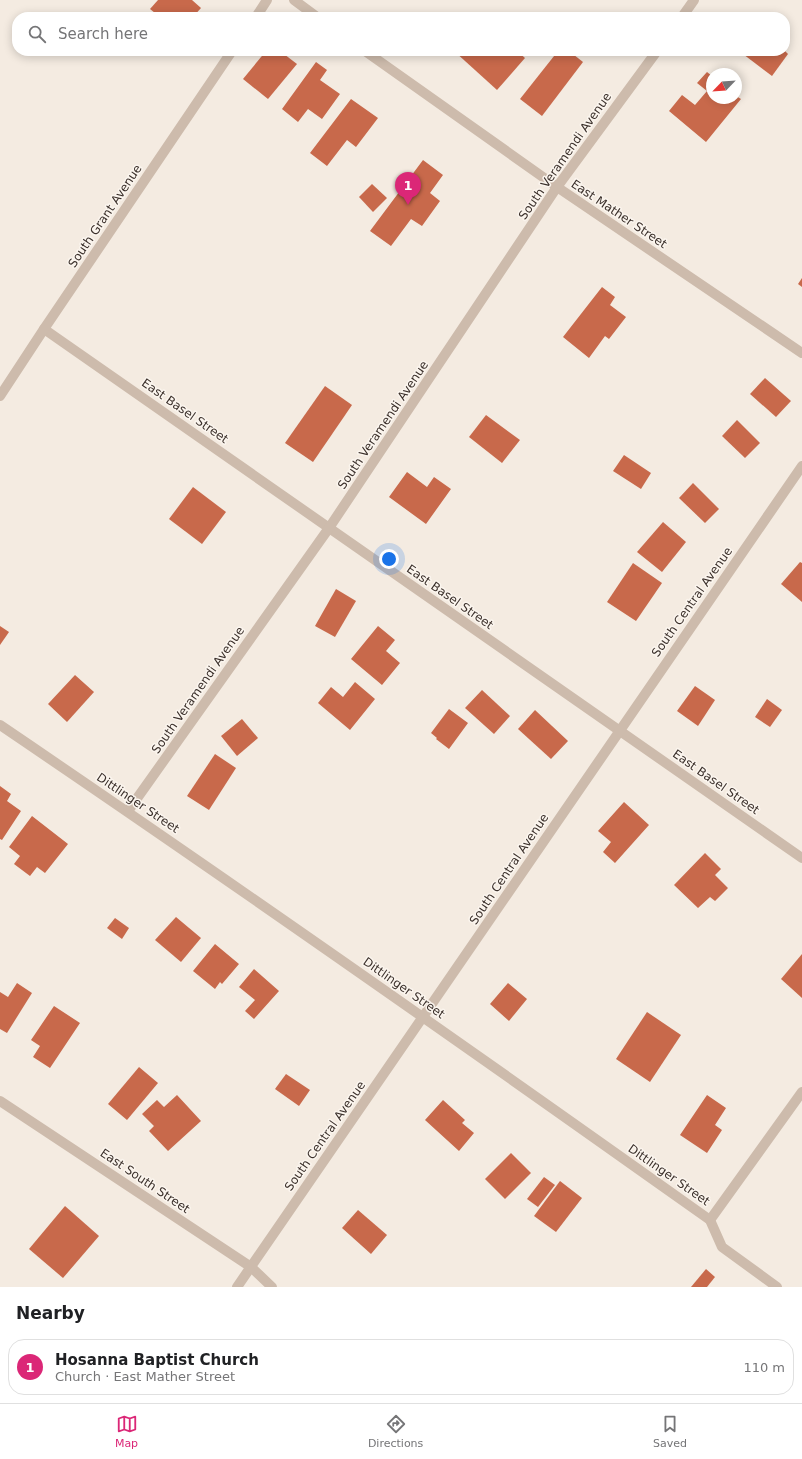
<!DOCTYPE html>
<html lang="en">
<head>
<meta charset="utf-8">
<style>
	:root { --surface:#fff; --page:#f6f6f6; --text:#202124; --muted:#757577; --line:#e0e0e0; --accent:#db2777 }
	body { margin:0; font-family:"DejaVu Sans",sans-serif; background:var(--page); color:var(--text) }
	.compass { position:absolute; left:706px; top:68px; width:36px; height:36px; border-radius:50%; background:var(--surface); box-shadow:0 2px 10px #0003; rotate:245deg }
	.you { position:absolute; left:389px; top:559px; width:14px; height:14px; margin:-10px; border:3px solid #fff; border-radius:50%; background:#1a73e8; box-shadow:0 0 0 6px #1a73e833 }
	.badge { display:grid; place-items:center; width:26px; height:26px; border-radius:50%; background:var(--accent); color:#fff; font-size:13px; font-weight:700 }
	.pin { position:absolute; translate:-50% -33px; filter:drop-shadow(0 1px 2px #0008) }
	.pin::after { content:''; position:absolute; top:21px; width:14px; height:12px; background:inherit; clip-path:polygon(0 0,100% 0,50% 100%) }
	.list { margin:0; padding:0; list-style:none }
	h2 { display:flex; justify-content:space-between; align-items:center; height:52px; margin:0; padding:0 16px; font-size:17px }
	h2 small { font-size:13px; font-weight:400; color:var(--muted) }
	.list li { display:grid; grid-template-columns:26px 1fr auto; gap:12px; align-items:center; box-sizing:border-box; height:56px; margin:0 8px 8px; padding:0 8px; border:1px solid var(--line); border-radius:16px }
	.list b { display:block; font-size:15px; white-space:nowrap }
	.list p { margin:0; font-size:13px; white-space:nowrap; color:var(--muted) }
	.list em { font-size:13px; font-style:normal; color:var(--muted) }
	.icon { flex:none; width:22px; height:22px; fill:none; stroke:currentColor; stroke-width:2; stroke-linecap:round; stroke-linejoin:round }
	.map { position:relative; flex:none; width:802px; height:1287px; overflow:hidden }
	.search { position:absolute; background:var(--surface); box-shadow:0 2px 10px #0003; left:12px; right:12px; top:12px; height:44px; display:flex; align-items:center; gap:10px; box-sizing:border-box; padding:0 14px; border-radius:16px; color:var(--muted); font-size:15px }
	.sheet { height:116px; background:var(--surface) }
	nav { display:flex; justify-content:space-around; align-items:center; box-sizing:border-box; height:56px; border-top:1px solid var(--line); background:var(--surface); font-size:11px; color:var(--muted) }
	nav a { display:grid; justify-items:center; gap:2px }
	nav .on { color:var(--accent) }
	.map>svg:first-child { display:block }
	.building { fill:#c8694b }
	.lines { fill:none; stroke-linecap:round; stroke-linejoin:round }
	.street { stroke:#cdbbac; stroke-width:10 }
	.labels { text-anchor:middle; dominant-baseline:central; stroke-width:3; stroke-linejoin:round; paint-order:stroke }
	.street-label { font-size:12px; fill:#3b302b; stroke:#fbf5ee }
</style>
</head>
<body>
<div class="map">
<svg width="802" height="1287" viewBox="0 0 802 1287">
	<rect width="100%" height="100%" fill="#f4ebe1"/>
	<g class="building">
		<path d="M158,0H192L201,8L193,17H160L150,9Z"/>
		<path d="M266,51H280L297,64L268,99L243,79Z"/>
		<path d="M454,51H517L525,58L497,90Z"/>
		<path d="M558,51H569L583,62L542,116L520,99Z"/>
		<path d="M739,51H785L788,54L772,76Z"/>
		<path d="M316,62L327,70L320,80L340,94L322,119L308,109L298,122L282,109Z"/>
		<path d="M707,72L712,76V98H736V96L741,99L706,142L669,111L682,95L695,105L707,91L697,83Z"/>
		<path d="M351,99L378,118L356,147L347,140L327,166L310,153Z"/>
		<path d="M423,160L443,175L430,193L440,201L422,226L411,219L391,246L370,231Z"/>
		<path d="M372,184L387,198L373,212L359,197Z"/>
		<path d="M802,278V287L798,284Z"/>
		<path d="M602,287L615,297L610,305L626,317L609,339L605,336L589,358L563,337Z"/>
		<path d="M765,378L791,401L776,417L750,394Z"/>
		<path d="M325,386L352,405L313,462L285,443Z"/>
		<path d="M486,415L520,440L502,463L469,437Z"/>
		<path d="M737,420L760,443L745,458L722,436Z"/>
		<path d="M624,455L651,473L641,489L613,471Z"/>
		<path d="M407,472L427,487L434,477L451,489L426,524L389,497Z"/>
		<path d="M693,483L719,509L705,523L679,498Z"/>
		<path d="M193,487L226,512L202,544L169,519Z"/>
		<path d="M663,522L686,542L662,572L637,552Z"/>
		<path d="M800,562L802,563V602L781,584Z"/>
		<path d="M633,563L662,583L636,621L607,602Z"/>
		<path d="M336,589L356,601L335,637L315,626Z"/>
		<path d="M0,626L9,632L0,645Z"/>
		<path d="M378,626L395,640L386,651L400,663L382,685L351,659Z"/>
		<path d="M75,675L94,692L67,722L48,704Z"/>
		<path d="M355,682L375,699L350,730L318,703L331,687L343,697Z"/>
		<path d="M695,686L715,700L698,726L677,711Z"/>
		<path d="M482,690L510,716L494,734L465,708Z"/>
		<path d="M767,699L782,710L770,727L755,717Z"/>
		<path d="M449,709L468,723L449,749L436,739L437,738L431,733Z"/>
		<path d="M535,710L568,741L551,759L518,729Z"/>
		<path d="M242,719L258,738L237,756L221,736Z"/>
		<path d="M215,754L236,768L209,810L187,796Z"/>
		<path d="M0,786L11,794L7,801L21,811L2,840L0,839Z"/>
		<path d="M624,802L649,825L615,863L603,852L611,842L598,831Z"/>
		<path d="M32,816L68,844L45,873L37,867L30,876L14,864L20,856L9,847Z"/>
		<path d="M705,853L721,869L715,875L728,888L715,901L710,897L698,908L674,885Z"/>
		<path d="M176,917L201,938L181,962L155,940Z"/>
		<path d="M115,918L129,928L122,939L107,928Z"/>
		<path d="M215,944L239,964L222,984L220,982L215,989L193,971Z"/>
		<path d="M802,954V998L781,979Z"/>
		<path d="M254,969L279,991L254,1019L245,1011L255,1000L239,987Z"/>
		<path d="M17,983L32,993L7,1033L0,1029V992L8,997Z"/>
		<path d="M508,983L527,999L509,1021L490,1004Z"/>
		<path d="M54,1006L80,1023L50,1068L33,1057L40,1046L31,1040Z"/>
		<path d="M647,1012L681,1035L650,1082L616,1059Z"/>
		<path d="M139,1067L158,1083L127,1120L108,1104Z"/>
		<path d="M286,1074L310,1090L299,1106L275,1089Z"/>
		<path d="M177,1095L201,1121L168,1151L149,1131L154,1126L142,1114L157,1100L164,1107Z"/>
		<path d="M707,1095L726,1108L715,1125L722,1130L707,1153L680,1135Z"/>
		<path d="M443,1100L465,1120L462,1123L474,1133L459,1151L425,1120Z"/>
		<path d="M511,1153L531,1173L505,1199L485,1179Z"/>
		<path d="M544,1177L555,1185L538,1207L527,1199Z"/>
		<path d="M560,1181L582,1198L556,1232L534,1216Z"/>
		<path d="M65,1206L99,1236L63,1278L29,1249Z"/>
		<path d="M358,1210L387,1235L371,1254L342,1228Z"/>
		<path d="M706,1269L715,1277L707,1287H691Z"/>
	</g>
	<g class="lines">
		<g class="street">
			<path d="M294,0L317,17"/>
			<path d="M256,17L267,0"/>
			<path d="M682,17L694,0"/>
			<path d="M365,51L557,187L802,353"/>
			<path d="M44,329L802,858"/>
			<path d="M0,396L44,329L232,51"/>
			<path d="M0,725C239,887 475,1053 710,1220L722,1247L777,1287"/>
			<path d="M128,811L329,528L557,187L657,51"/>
			<path d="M0,1101L251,1267L272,1287"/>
			<path d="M710,1220L802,1092"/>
			<path d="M237,1287L802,466"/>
		</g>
	</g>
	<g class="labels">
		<g class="street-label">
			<text transform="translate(565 156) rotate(-55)">South Veramendi Avenue</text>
			<text transform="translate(619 214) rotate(34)">East Mather Street</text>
			<text transform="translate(105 216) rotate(-56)">South Grant Avenue</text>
			<text transform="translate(185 411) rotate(35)">East Basel Street</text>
			<text transform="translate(383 425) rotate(-56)">South Veramendi Avenue</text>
			<text transform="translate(450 597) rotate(35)">East Basel Street</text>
			<text transform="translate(692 602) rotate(-55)">South Central Avenue</text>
			<text transform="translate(198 690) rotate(-55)">South Veramendi Avenue</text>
			<text transform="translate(716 782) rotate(35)">East Basel Street</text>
			<text transform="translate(138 803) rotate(34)">Dittlinger Street</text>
			<text transform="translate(509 869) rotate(-56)">South Central Avenue</text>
			<text transform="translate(404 988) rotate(35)">Dittlinger Street</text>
			<text transform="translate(325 1136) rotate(-55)">South Central Avenue</text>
			<text transform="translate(669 1175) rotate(35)">Dittlinger Street</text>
			<text transform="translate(145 1181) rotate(34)">East South Street</text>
		</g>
	</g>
</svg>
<svg class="compass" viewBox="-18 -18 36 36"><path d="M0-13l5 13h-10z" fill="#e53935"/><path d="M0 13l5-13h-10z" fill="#757577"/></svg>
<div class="you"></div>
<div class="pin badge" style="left:408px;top:205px">1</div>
<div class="search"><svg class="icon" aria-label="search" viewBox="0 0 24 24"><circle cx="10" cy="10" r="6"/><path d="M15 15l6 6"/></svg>Search here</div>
</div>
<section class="sheet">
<h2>Nearby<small></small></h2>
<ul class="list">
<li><span class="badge">1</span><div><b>Hosanna Baptist Church</b><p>Church · East Mather Street</p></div><em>110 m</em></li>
</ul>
</section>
<nav>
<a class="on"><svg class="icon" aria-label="map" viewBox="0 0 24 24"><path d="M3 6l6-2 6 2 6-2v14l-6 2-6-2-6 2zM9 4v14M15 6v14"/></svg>Map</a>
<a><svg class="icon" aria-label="directions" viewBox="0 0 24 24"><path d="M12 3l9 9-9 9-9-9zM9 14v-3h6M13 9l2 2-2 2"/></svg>Directions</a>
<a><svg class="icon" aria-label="saved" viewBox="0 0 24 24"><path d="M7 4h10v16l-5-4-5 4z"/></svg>Saved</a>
</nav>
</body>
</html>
